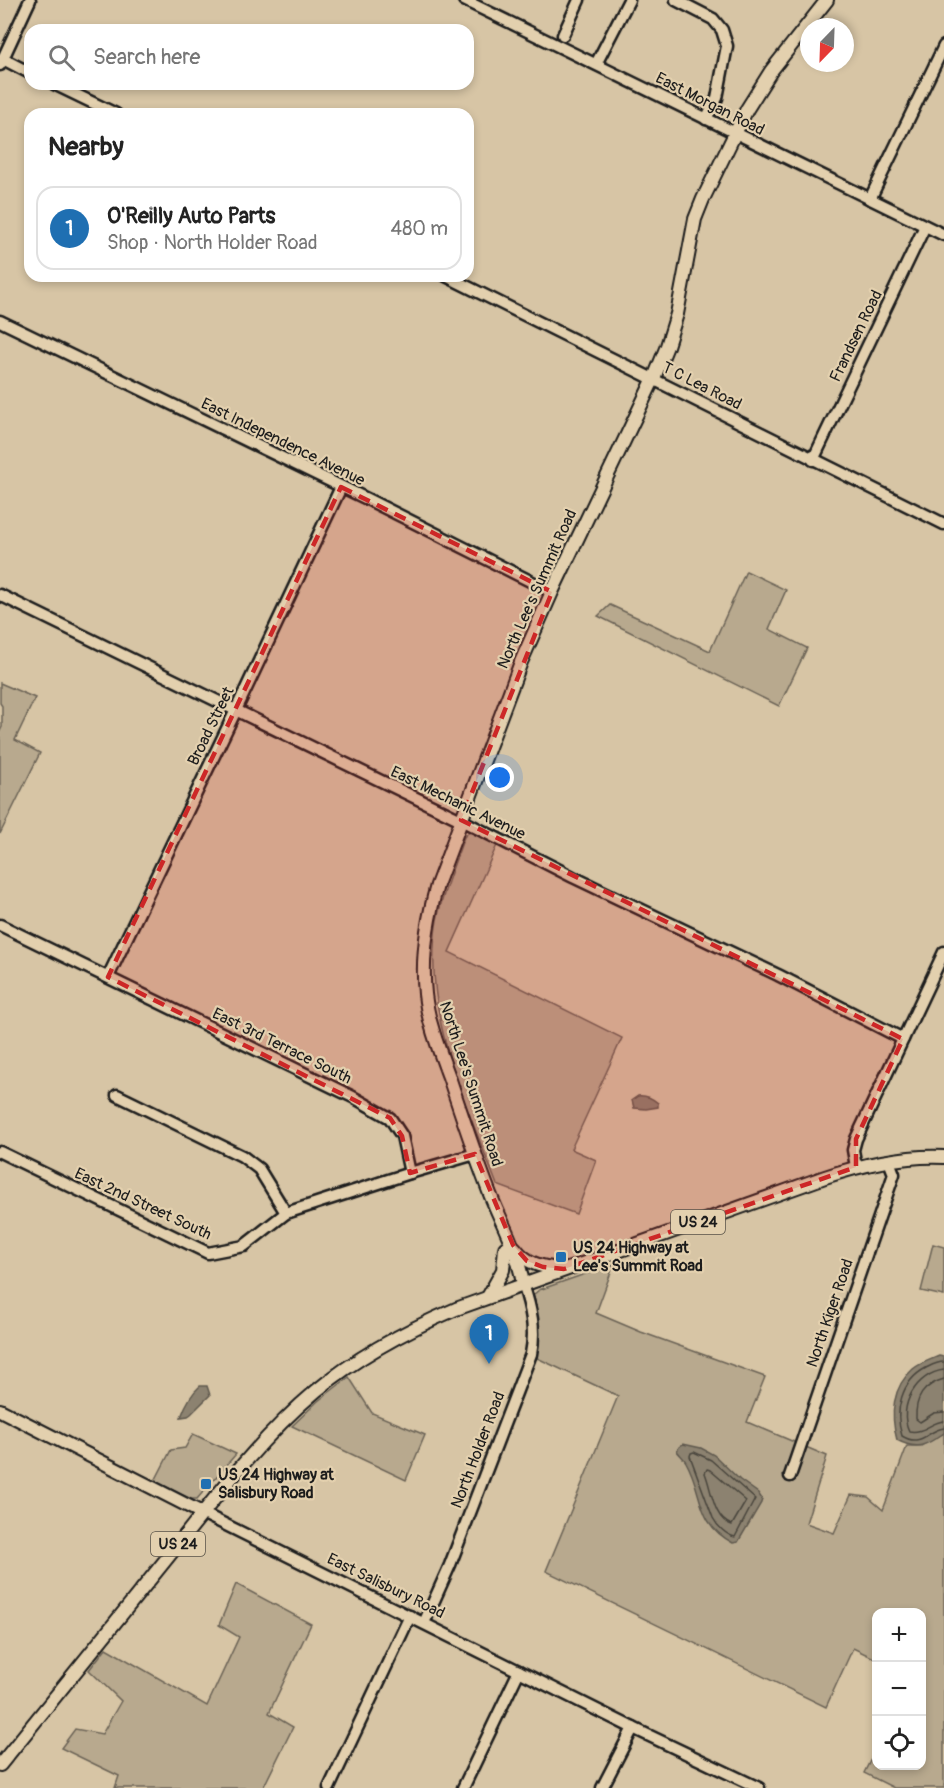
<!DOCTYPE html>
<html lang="en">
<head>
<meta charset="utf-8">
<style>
	:root { --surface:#fff; --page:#f6f6f6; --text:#222; --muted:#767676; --line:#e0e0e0; --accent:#1f6fb2 }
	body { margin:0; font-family:Pangolin,sans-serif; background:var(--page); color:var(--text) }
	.controls { position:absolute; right:18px; bottom:18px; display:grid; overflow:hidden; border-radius:12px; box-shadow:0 3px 9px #0003 }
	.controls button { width:54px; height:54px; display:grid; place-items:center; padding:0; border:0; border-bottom:2px solid var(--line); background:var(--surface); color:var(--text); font:30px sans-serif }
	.compass { position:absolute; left:800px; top:18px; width:54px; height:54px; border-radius:50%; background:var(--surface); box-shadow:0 3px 9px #0003; rotate:203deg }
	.you { position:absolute; left:500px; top:778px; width:21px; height:21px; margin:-15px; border:4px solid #fff; border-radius:50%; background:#1a73e8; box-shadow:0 0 0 9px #1a73e833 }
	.badge { display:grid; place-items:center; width:39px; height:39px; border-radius:50%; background:var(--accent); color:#fff; font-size:20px; font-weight:700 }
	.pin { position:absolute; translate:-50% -50px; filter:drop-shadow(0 2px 3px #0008) }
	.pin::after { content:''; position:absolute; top:32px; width:21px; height:18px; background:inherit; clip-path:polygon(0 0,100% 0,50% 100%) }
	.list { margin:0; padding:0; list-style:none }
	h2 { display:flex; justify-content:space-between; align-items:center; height:78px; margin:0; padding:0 24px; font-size:26px }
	h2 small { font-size:20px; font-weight:400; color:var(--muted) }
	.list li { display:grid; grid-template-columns:39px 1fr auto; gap:18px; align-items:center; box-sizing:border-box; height:84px; margin:0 12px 12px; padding:0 12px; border:2px solid var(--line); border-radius:18px }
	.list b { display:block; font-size:22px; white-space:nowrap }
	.list p { margin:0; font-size:20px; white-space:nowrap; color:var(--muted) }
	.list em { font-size:20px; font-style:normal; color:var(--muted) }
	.icon { flex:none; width:33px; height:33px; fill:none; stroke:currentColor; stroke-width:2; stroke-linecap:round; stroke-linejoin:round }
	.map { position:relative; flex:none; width:944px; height:1788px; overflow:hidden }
	.search { position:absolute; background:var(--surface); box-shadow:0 3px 9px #0003; left:24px; top:24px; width:450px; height:66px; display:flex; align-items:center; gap:15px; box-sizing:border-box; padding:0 21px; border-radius:18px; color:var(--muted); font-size:22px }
	.panel { position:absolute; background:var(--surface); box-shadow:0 3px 9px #0003; left:24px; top:108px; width:450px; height:174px; border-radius:18px }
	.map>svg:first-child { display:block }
	.green { fill:#b8a98e; stroke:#6a6255; stroke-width:1.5 }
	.water { fill:#8c826f; stroke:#5f594e; stroke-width:1.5 }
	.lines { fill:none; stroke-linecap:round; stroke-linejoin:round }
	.shore { stroke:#49453d; stroke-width:1.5 }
	.minor-casing { stroke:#1c1c1c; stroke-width:15 }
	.major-casing { stroke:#1c1c1c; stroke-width:16 }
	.minor { stroke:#e3d0ae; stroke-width:10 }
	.major { stroke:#e3d0ae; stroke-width:12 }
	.marked { fill:#cd2727; fill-opacity:0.2; stroke:#cd2727; stroke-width:4.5; stroke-dasharray:12 8; stroke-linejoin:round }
	.poi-dot { fill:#1f6fb2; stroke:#e3d0ae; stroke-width:2 }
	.labels { text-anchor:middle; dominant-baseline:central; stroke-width:4.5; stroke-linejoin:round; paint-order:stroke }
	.shield { fill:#e3d0ae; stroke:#585248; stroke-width:1.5 }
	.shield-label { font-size:15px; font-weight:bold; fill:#1c1c1c }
	.street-label { font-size:16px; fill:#1c1c1c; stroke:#e3d0ae }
	.poi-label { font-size:16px; font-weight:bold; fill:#1c1c1c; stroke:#e3d0ae; text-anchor:start }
</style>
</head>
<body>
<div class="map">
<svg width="944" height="1788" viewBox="0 0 944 1788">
	<rect width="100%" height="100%" fill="#d7c5a5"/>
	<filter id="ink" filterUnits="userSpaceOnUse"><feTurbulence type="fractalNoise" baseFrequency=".0167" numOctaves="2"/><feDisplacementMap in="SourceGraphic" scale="12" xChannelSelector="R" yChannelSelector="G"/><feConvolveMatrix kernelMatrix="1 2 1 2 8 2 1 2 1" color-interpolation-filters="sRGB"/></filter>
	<g filter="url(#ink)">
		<g class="green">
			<path d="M746,571L786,590L769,629L807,648L779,706L598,616L610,605L710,651Z"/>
			<path d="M0,683L35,698L15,740L40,753L0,834V731L2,727V706L0,703Z"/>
			<path d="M473,832L498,843L449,952L622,1038L571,1149L596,1160L576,1214L497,1185C465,1101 421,1012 437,920C443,891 454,865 464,837L468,833Z"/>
			<path d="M933,1244L944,1247V1296L921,1291Z"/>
			<path d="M614,1264L596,1313L641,1332L765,1377L747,1422L827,1456L806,1523L834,1533L851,1495L868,1497L883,1510L907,1446H921L944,1433V1788H894L864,1773L876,1749V1766H922V1612H876V1659L853,1648L826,1707L546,1571L618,1396L535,1357C537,1344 539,1332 538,1319C537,1311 533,1304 533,1295L539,1290Z"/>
			<path d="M349,1377L372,1413L425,1435L406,1480L292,1426L318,1401Z"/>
			<path d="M193,1434L236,1454L197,1499H191L155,1481L171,1450L185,1448Z"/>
			<path d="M236,1584L311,1624L269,1713L293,1727L263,1788H115L119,1776L61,1748L75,1729L102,1734L121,1701L89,1670L106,1648L207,1706L239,1637L219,1625Z"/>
		</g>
		<g class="water">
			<path d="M638,1096C646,1095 652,1098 658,1103V1107L646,1109L634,1108L632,1100Z"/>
			<path d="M939,1356L944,1357V1433C927,1445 917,1451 897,1440C890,1415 892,1387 913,1369C920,1363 930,1360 939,1356Z"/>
			<path d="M200,1386H207L210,1395L191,1414L188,1416L181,1417C185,1406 192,1393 200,1386Z"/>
			<path d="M683,1444L701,1448L714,1455L740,1480L758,1493L762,1499L761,1503L738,1542L733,1543C695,1523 704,1494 686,1462C684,1458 680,1455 677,1451L679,1447Z"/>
		</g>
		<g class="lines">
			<g class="shore">
				<path d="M944,1362C937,1362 932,1365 926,1368C901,1381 894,1411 902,1436C922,1448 927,1430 944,1428"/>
				<path d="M944,1370C917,1373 897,1406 909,1431C923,1434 931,1422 944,1421"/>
				<path d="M944,1379C923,1385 915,1398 916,1419L920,1422L934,1413L944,1412"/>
				<path d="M694,1452L711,1460L755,1499L735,1537C726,1535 717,1526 713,1518L690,1456L691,1453Z"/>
				<path d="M707,1469L710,1470L746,1501L732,1525C713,1519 712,1490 705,1473Z"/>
			</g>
			<defs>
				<g id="minor">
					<path d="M464,0L944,235"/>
					<path d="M676,0L713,19L722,30L727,46L717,98L706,119"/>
					<path d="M563,35L579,0"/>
					<path d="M3,59L30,73"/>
					<path d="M596,64L629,0"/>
					<path d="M0,65L30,0"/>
					<path d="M54,84L116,114"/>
					<path d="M870,199L944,46"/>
					<path d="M446,276L944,524"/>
					<path d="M0,321L367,499L552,592"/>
					<path d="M813,460L925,226"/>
					<path d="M0,595L461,820L573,877L778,975L903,1039"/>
					<path d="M0,925L353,1097L390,1118L402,1136L410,1173"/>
					<path d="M108,977L236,710L341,487"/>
					<path d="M117,1095L242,1156L259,1169L286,1213"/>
					<path d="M0,1152L208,1253L244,1246L286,1213L410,1173L475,1154"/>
					<path d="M856,1167L853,1150L856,1139L944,952"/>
					<path d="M790,1476L894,1174L889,1161"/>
					<path d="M202,1513L633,1728L759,1788"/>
					<path d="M424,1623L450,1565L531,1354C536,1329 531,1308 523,1284"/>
					<path d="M329,1788L410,1616"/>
					<path d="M463,1788L519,1671"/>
					<path d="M602,1788L633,1728"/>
				</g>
				<g id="major">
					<path d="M515,1248C527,1264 541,1267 560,1269"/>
					<path d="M523,1284C518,1251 502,1224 490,1194C475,1156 462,1116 449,1077C439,1050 428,1022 425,994C421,956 427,921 437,885L521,662L552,592L654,378L667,346L677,314L695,219L703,199L747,109L771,71L827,0"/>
					<path d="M488,1297L503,1270L505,1248"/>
					<path d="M0,1410L202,1513"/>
					<path d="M0,1765C56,1696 112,1626 168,1557C214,1499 259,1439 316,1391C357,1357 407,1330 456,1309L825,1177C864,1164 903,1155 944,1157"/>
				</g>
			</defs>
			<use href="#minor" class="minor-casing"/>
			<use href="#major" class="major-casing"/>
			<use href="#minor" class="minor"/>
			<use href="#major" class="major"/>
		</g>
	</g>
	<path class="marked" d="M341,487L552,592L461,820L903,1039L856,1139V1167L564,1269L543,1267L527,1261L513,1245L475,1154L410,1173L402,1136L390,1118L108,977Z"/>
	<g class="poi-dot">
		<rect x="555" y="1251" width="12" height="12" rx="3"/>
		<rect x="200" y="1478" width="12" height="12" rx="3"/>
	</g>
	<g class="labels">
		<g class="shield">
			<rect x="671" y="1210" width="54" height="24" rx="4.5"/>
			<rect x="151" y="1532" width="54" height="24" rx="4.5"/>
		</g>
		<g class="shield-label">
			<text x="698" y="1222">US 24</text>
			<text x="178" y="1544">US 24</text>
		</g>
		<g class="street-label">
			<text transform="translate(710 104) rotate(27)">East Morgan Road</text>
			<text transform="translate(856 336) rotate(-64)">Frandsen Road</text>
			<text transform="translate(702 386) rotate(27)">T C Lea Road</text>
			<text transform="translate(283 442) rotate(26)">East Independence Avenue</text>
			<text transform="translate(537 589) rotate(-66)">North Lee's Summit Road</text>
			<text transform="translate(211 726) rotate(-64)">Broad Street</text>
			<text transform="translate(458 803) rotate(26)">East Mechanic Avenue</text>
			<text transform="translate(282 1046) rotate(26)">East 3rd Terrace South</text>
			<text transform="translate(471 1084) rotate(72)">North Lee's Summit Road</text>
			<text transform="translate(143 1204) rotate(25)">East 2nd Street South</text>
			<text transform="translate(830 1313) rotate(-71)">North Kiger Road</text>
			<text transform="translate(478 1450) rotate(-69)">North Holder Road</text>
			<text transform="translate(386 1586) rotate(26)">East Salisbury Road</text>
		</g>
		<g class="poi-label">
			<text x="573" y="1248">US 24 Highway at<tspan x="573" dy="18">Lee's Summit Road</tspan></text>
			<text x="218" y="1475">US 24 Highway at<tspan x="218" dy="18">Salisbury Road</tspan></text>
		</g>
	</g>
</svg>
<div class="controls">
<button>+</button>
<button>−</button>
<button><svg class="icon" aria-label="locate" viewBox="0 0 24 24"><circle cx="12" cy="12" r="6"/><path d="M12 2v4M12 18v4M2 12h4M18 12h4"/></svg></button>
</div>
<svg class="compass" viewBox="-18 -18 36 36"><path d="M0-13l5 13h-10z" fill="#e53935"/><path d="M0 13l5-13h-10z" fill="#767676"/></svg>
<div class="you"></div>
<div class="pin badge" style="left:489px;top:1364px">1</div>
<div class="search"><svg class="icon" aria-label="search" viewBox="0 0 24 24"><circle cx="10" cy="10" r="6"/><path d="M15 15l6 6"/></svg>Search here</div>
<section class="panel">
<h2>Nearby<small></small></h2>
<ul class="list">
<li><span class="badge">1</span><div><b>O'Reilly Auto Parts</b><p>Shop · North Holder Road</p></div><em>480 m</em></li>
</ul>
</section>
</div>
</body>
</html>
